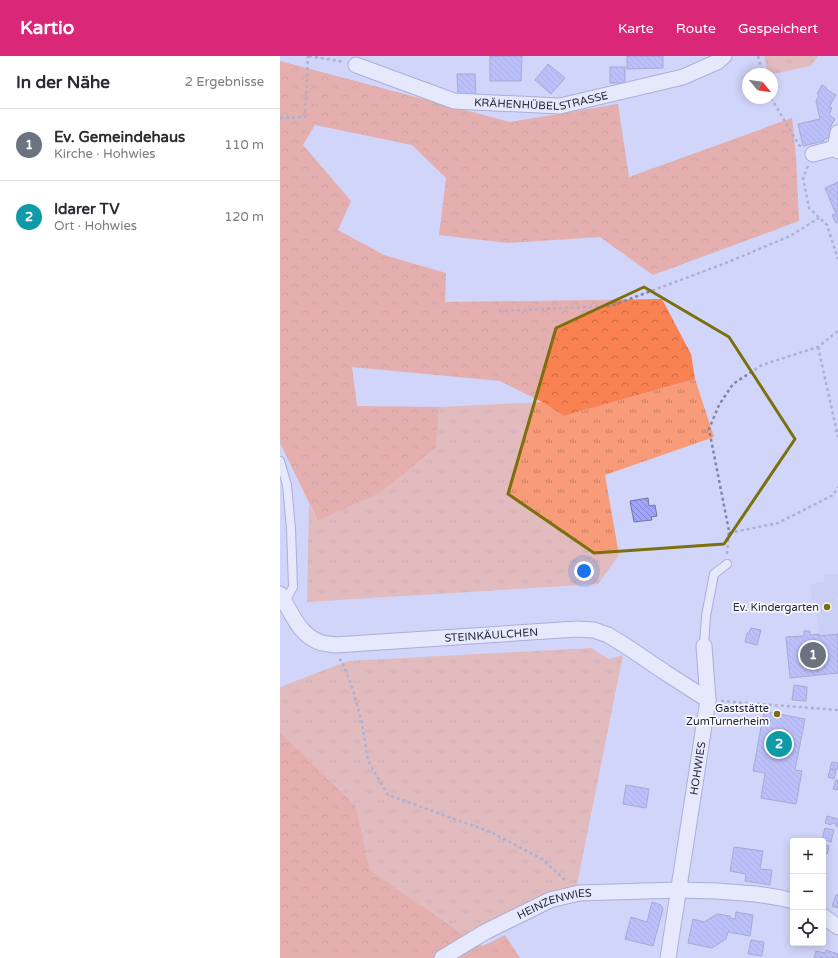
<!DOCTYPE html>
<html lang="de">
<head>
<meta charset="utf-8">
<style>
	:root { --surface:#fff; --page:#f2f2f3; --text:#2b2b33; --muted:#7c7c81; --line:#e1e1e2; --accent:#db2777 }
	body { margin:0; font-family:"Varela Round",sans-serif; background:var(--page); color:var(--text) }
	.controls { position:absolute; right:12px; bottom:12px; display:grid; overflow:hidden; border-radius:4px; box-shadow:0 2px 10px #0003 }
	.controls button { width:36px; height:36px; display:grid; place-items:center; padding:0; border:0; border-bottom:1px solid var(--line); background:var(--surface); color:var(--text); font:20px sans-serif }
	.compass { position:absolute; left:462px; top:12px; width:36px; height:36px; border-radius:50%; background:var(--surface); box-shadow:0 2px 10px #0003; rotate:119deg }
	.you { position:absolute; left:304px; top:515px; width:14px; height:14px; margin:-10px; border:3px solid #fff; border-radius:50%; background:#1a73e8; box-shadow:0 0 0 6px #1a73e833 }
	.badge { display:grid; place-items:center; width:26px; height:26px; border-radius:50%; background:var(--accent); color:#fff; font-size:13px; font-weight:700 }
	.pin { position:absolute; translate:-50% -50%; border:2px solid #fff; box-shadow:0 1px 4px #0006 }
	.list { margin:0; padding:0; list-style:none }
	h2 { display:flex; justify-content:space-between; align-items:center; height:52px; margin:0; padding:0 16px; font-size:17px }
	h2 small { font-size:13px; font-weight:400; color:var(--muted) }
	.list li { display:grid; grid-template-columns:26px 1fr auto; gap:12px; align-items:center; box-sizing:border-box; height:72px; padding:0 16px; border-top:1px solid var(--line) }
	.list b { display:block; font-size:15px; white-space:nowrap }
	.list p { margin:0; font-size:13px; white-space:nowrap; color:var(--muted) }
	.list em { font-size:13px; font-style:normal; color:var(--muted) }
	.icon { flex:none; width:22px; height:22px; fill:none; stroke:currentColor; stroke-width:2; stroke-linecap:round; stroke-linejoin:round }
	.map { position:relative; flex:none; width:558px; height:902px; overflow:hidden }
	header { display:flex; align-items:center; gap:24px; box-sizing:border-box; height:56px; padding:0 20px; background:var(--accent); color:#fff }
	header strong { font-size:19px }
	nav { display:flex; gap:22px; margin-inline-start:auto; font-size:14px }
	main { display:flex }
	aside { flex:1; background:var(--surface) }
	.map>svg:first-child { display:block }
	.built { fill:#c4c8f2 }
	.grass { fill:url(#grass-tufts) }
	.forest { fill:url(#forest-crowns) }
	.building { fill:url(#building-back-hatch); stroke:#72759f }
	.lines { fill:none; stroke-linecap:round; stroke-linejoin:round }
	.lane-casing { stroke:#7d80ab; stroke-width:10 }
	.street-casing { stroke:#7d80ab; stroke-width:17 }
	.path { stroke:#8285a1; stroke-width:2.5; stroke-dasharray:3 3; stroke-linecap:butt }
	.lane { stroke:#fff; stroke-width:8 }
	.street { stroke:#fff; stroke-width:15 }
	.marked { fill:none; stroke:#7c6f0d; stroke-width:3; stroke-linejoin:round }
	.poi-dot { fill:#7c6f0d; stroke:#f8f8fd; stroke-width:1.5 }
	.labels { text-anchor:middle; dominant-baseline:central; stroke-width:3.5; stroke-linejoin:round; paint-order:stroke }
	.street-label { font-size:11px; fill:#262739; stroke:#f8f8fd }
	.poi-label { font-size:11px; fill:#262739; stroke:#f8f8fd; text-anchor:end }
</style>
</head>
<body>
<header>
<strong>Kartio</strong>
<nav><a>Karte</a><a>Route</a><a>Gespeichert</a></nav>
</header>
<main>
<aside>
<h2>In der Nähe<small>2 Ergebnisse</small></h2>
<ul class="list">
<li><span class="badge" style="background:#6b7280">1</span><div><b>Ev. Gemeindehaus</b><p>Kirche · Hohwies</p></div><em>110 m</em></li>
<li><span class="badge" style="background:#0f9aa8">2</span><div><b>Idarer TV</b><p>Ort · Hohwies</p></div><em>120 m</em></li>
</ul>
</aside>
<div class="map">
<svg width="558" height="902" viewBox="0 0 558 902">
	<defs>
		<pattern id="grass-tufts" width="24" height="20" patternUnits="userSpaceOnUse"><rect width="24" height="20" fill="#f79b79"/><path d="M3 7l-1-3M5 7V3M7 7l1-3M15 17l-1-3M17 17v-4M19 17l1-3" fill="none" stroke="#c87e64"/></pattern>
		<pattern id="forest-crowns" width="20" height="18" patternUnits="userSpaceOnUse"><rect width="20" height="18" fill="#fa8152"/><path d="M2 6a3 3 0 1 1 6 0M12 15a3 3 0 1 1 6 0" fill="none" stroke="#ca6a45"/></pattern>
		<pattern id="building-back-hatch" width="6" height="6" patternUnits="userSpaceOnUse"><rect width="6" height="6" fill="#a1a5ff"/><path d="M-1 5l2 2M0 0l6 6M5-1l2 2" fill="none" stroke="#8386cf"/></pattern>
	</defs>
	<rect width="100%" height="100%" fill="#d1d5fa"/>
	<path class="built" d="M558,518V542L557,543L558,556V578L539,580L536,544L532,545L530,528L544,526V519Z"/>
	<g class="grass">
		<path d="M484,0H538L531,10L492,18H488Z"/>
		<path d="M415,323L434,381L325,419L339,499L318,528L27,546L29,448L38,465L100,437L156,392L159,351L262,346L284,360Z"/>
		<path d="M311,592L329,603L343,599L297,829L272,838L184,879L90,814L76,750L0,676V631L68,605Z"/>
	</g>
	<g class="forest">
		<path d="M0,5L230,66L338,48L349,121L512,62L516,101L519,165L373,219L320,181L228,187L159,179L166,122L132,89L35,69L23,89L71,145L58,174L104,199L166,217L165,246L382,243L411,298L415,323L284,360L262,346L220,325L72,311L77,350L159,351L156,392L100,437L38,465L0,387Z"/>
		<path d="M0,676L76,750L90,814L184,879L203,890L225,879L240,902H0Z"/>
	</g>
	<g class="building">
		<path d="M210,0H242L241,25H210Z"/>
		<path d="M347,0H383V12L347,13Z"/>
		<path d="M268,8L285,22L271,38L255,24Z"/>
		<rect x="330" y="11" width="15" height="16"/>
		<path d="M177,18H195L196,39H178Z"/>
		<path d="M542,29L547,32L546,33L556,39L549,51L552,52L549,59L555,63L550,72L552,81L544,83V85L523,90L518,68L540,63L536,45L539,39L537,38Z"/>
		<path d="M558,126V166L556,167L552,159L556,158L545,132Z"/>
		<path d="M368,442L369,450L375,449L377,460L371,461L372,464L354,466L350,445Z"/>
		<path d="M471,572L481,574L477,589L465,586L467,577H469Z"/>
		<path d="M524,575H530V579L539,578V580L558,578V617L510,622L506,581L524,580Z"/>
		<path d="M514,629L527,631L526,645L512,644Z"/>
		<path d="M484,655L525,663L515,714L522,715L516,748L481,742L485,717L473,715Z"/>
		<path d="M552,706L558,707L557,714L550,712Z"/>
		<path d="M550,713L556,715L554,723L548,721Z"/>
		<path d="M556,724H558V734L553,733Z"/>
		<path d="M346,729L369,733L366,752L343,748Z"/>
		<path d="M547,760L558,763V771L556,770V768L552,767L551,769L545,767Z"/>
		<path d="M545,772L554,774L551,786L542,783Z"/>
		<path d="M543,788L549,790L547,798L543,797Z"/>
		<path d="M454,791L483,795L480,813L492,814L490,829L465,825L466,818L450,815Z"/>
		<path d="M556,839H558V852L552,850Z"/>
		<path d="M372,846L381,849L383,853L373,890L345,883L351,861L367,866Z"/>
		<path d="M456,856L473,859L470,880L448,876L446,883L432,892L408,887L413,863L424,866L437,858L450,860V862L455,863Z"/>
		<path d="M471,884L484,886L482,900L468,898Z"/>
		<path d="M546,894L558,898V902H534L536,895L545,897Z"/>
	</g>
	<g class="lines">
		<defs>
			<g id="lane">
				<path d="M0,405L7,429L11,473L13,531L5,546"/>
				<path d="M424,590L426,560L434,518L447,508"/>
			</g>
			<g id="street">
				<path id="s1" d="M76,9L174,45L280,50L403,21L437,6L444,0"/>
				<path d="M555,92L558,77"/>
				<path d="M533,98L555,92L558,95"/>
				<path id="s2" d="M0,538C12,557 19,580 42,587C46,588 51,588 55,589L297,573L314,574L328,579L346,590L386,617L428,644"/>
				<path d="M543,860L558,871"/>
				<path id="s3" d="M162,902L205,876L270,844L299,837L399,834L436,835L476,838L501,842L513,845"/>
				<path id="s4" d="M388,902L428,644L424,590"/>
			</g>
		</defs>
		<use href="#lane" class="lane-casing"/>
		<use href="#street" class="street-casing"/>
		<g class="path">
			<path d="M29,0L64,6"/>
			<path d="M478,0L483,18"/>
			<path d="M491,42L519,89L522,91"/>
			<path d="M0,62L25,61L28,0"/>
			<path d="M528,110L523,122L529,152L547,169L558,203"/>
			<path d="M219,255L331,250L446,207L510,180L539,162"/>
			<path d="M538,291L558,381"/>
			<path d="M449,477L498,467L553,439L558,431"/>
			<path d="M447,498L449,475L429,373L439,349L453,328L482,309L538,291L558,275"/>
			<path d="M59,603L62,605L73,634L82,667L88,705L108,739L213,777L262,803L287,826"/>
			<path d="M441,645L558,654"/>
		</g>
		<use href="#lane" class="lane"/>
		<use href="#street" class="street"/>
	</g>
	<path d="M0 0H558V902H0ZM364,231L449,281L515,383L444,488L314,497L228,438L276,272Z" fill="#d1d5fa" fill-opacity=".55" fill-rule="evenodd"/>
	<path class="marked" d="M364,231L449,281L515,383L444,488L314,497L228,438L276,272Z"/>
	<g class="poi-dot">
		<circle cx="547" cy="551" r="4"/>
		<circle cx="497" cy="658" r="4"/>
	</g>
	<g class="labels">
		<g class="street-label">
			<text stroke="none"><textPath href="#s1" startOffset="192">KRÄHENHÜBELSTRASSE</textPath></text>
			<text stroke="none"><textPath href="#s2" startOffset="236">STEINKÄULCHEN</textPath></text>
			<text stroke="none"><textPath href="#s4" startOffset="192">HOHWIES</textPath></text>
			<text stroke="none"><textPath href="#s3" startOffset="126">HEINZENWIES</textPath></text>
		</g>
		<g class="poi-label">
			<text x="539" y="551">Ev. Kindergarten</text>
			<text x="489" y="652">Gaststätte<tspan x="489" dy="13">ZumTurnerheim</tspan></text>
		</g>
	</g>
</svg>
<div class="controls">
<button>+</button>
<button>−</button>
<button><svg class="icon" aria-label="locate" viewBox="0 0 24 24"><circle cx="12" cy="12" r="6"/><path d="M12 2v4M12 18v4M2 12h4M18 12h4"/></svg></button>
</div>
<svg class="compass" viewBox="-18 -18 36 36"><path d="M0-13l5 13h-10z" fill="#e53935"/><path d="M0 13l5-13h-10z" fill="#7c7c81"/></svg>
<div class="you"></div>
<div class="pin badge" style="left:533px;top:599px;background:#6b7280">1</div>
<div class="pin badge" style="left:499px;top:688px;background:#0f9aa8">2</div>
</div>
</main>
</body>
</html>
